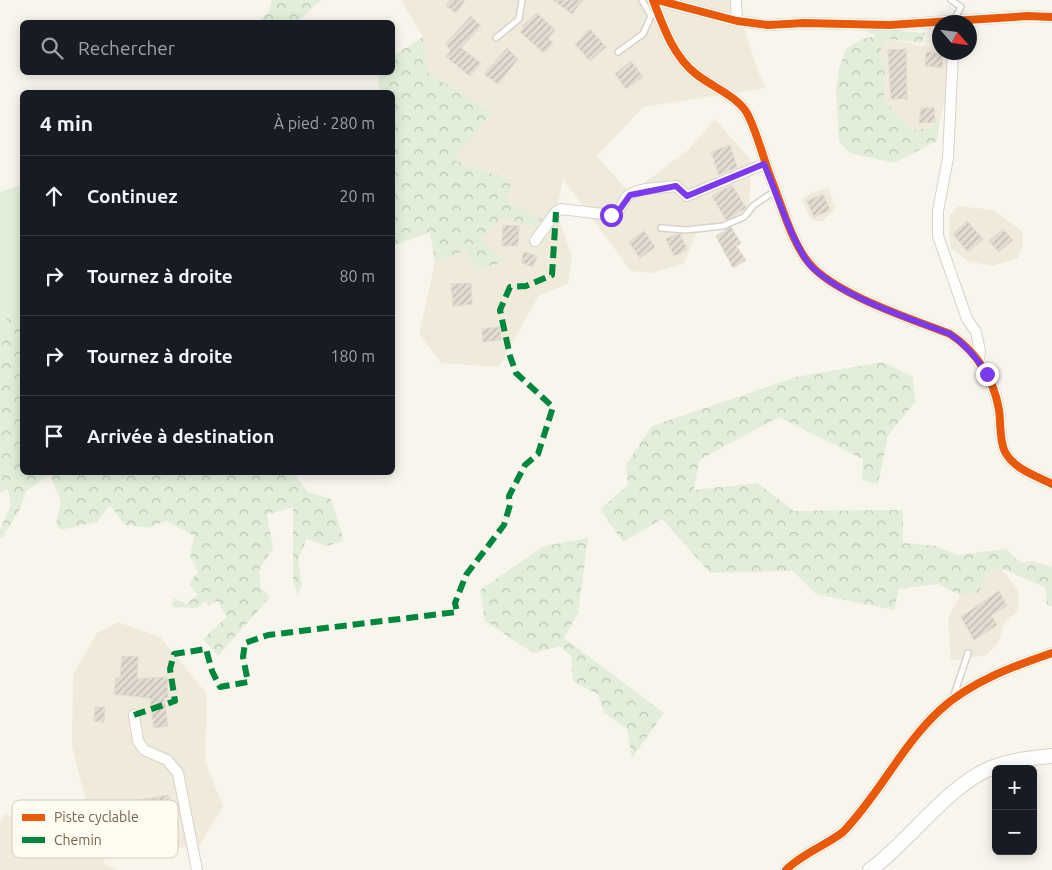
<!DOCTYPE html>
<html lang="fr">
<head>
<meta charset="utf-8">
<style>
	:root { --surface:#171b24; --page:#242831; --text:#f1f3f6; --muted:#9ea1a6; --line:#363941 }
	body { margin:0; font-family:Ubuntu,sans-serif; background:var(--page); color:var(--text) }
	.controls { position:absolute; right:15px; bottom:15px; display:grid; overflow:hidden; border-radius:8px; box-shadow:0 2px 12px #0003 }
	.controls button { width:45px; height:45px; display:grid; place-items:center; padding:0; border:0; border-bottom:1px solid var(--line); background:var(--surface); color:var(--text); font:25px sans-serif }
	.compass { position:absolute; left:932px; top:15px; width:45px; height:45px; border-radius:50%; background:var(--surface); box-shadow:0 2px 12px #0003; rotate:118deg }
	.stop { position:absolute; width:15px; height:15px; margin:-11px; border:4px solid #7c3aed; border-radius:50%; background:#fff }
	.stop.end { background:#7c3aed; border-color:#fff; box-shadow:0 1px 5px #0008 }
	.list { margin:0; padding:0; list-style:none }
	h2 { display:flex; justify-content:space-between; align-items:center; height:65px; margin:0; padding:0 20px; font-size:21px }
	h2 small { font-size:16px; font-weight:400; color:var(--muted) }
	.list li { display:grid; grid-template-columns:32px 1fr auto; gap:15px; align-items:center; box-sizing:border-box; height:80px; padding:0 20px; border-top:1px solid var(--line) }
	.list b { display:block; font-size:19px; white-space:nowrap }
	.list em { font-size:16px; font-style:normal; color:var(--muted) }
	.icon { flex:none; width:28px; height:28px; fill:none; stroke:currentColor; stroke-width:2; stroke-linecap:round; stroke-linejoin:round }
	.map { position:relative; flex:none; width:1052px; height:870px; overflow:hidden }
	.search { position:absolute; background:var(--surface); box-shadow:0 2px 12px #0003; left:20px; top:20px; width:375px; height:55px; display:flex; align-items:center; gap:12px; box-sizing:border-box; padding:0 18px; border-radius:8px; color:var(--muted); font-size:19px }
	.panel { position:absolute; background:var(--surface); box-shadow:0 2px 12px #0003; left:20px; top:90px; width:375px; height:385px; border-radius:8px }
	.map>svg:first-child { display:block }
	.residential { fill:#f0eadb }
	.green { fill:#e2eed9 }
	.forest { fill:url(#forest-crowns) }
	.building { fill:url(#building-hatch); stroke:#e1dacf }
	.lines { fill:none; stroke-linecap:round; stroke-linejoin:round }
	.lane-casing { stroke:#d7d2cb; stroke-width:8 }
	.street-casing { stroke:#d7d2cb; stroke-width:12 }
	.secondary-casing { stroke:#d6d1c8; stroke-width:16 }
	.lane { stroke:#fefefc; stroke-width:5 }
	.street { stroke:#fefefc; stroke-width:10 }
	.secondary { stroke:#fefefc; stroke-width:14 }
	.quiet { stroke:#00873e; stroke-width:6; stroke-dasharray:12 6; stroke-linecap:butt }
	.cycleway-casing { stroke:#fefbf0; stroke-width:11 }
	.cycleway { stroke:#e8590c; stroke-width:8 }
	.route { stroke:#7c3aed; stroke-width:6 }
	.key { fill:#fefbf0; stroke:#d5cdbf; stroke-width:1 }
	.key-label { font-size:14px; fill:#75634d }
</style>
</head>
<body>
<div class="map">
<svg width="1052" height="870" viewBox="0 0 1052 870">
	<defs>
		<pattern id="forest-crowns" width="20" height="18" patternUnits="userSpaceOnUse" patternTransform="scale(1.25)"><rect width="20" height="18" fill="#e2eed9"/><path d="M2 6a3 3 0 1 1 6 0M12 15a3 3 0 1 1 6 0" fill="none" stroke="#bcc4b2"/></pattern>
		<pattern id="building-hatch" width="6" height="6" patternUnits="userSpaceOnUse" patternTransform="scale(1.25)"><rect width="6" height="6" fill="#e2dcd2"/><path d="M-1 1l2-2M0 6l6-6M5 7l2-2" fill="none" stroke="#bcb6ad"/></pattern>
	</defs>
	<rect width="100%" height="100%" fill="#f8f5ed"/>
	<g class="residential">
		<path d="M401,0H738L736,3L759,74L766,88L643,107L597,156L630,194L689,149L715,119L750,159V194L747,214L731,223H715L699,228L684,264L651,273L631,271L563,179L556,212L572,256L568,284L539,295L499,367L441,363L419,334L435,263L467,250L505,261L480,239L501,217L535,226L508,203L511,180L452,160L492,112L428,73L423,37Z"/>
		<path d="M888,39L939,49L940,52L946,53L949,60L947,91L940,121L925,129L911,130L884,100L885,66L879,52Z"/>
		<path d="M828,188L836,209L822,221H816L810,218L802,200L811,193Z"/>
		<path d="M959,206L993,210L1022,231L1023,243L1018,258L992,266L968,261L950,248L949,216Z"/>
		<path d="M1000,568L1018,590L1019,610L1004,624L998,643L987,655L951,661L948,619L960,595L978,594L986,574Z"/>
		<path d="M118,622L160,637L207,694L205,761L223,806L200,845L176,848L130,834L107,841L104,864L118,870H0V823L5,814L64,846L82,833L89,812L72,747L73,675L97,633Z"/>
	</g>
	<path class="green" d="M22,185V326L9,314L0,336V192Z"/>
	<g class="forest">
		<path d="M272,0H321L297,22H258L269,12Z"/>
		<path d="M875,29L926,33L921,43L888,39L879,52L885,66L884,100L911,130L925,129L940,121L937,141L894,163L850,153L839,141L836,90L839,68L846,49L862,39L877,36L865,31Z"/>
		<path d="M423,37L428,73L492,112L453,160L511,180L508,203L543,219L535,226L501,218L480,239L505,261L477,270L466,250L435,263L430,232L393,246L392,92H379L378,73L392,72L393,56Z"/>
		<path d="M9,314L22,326V472L294,473L308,492L331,499L344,541L326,546L307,539L298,559L302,585L298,595L293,582V508L267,514L273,548L259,570L261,588L270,597L218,656L203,639L227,617L217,601L209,606L205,601L197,608L172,607L174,598L186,604L198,595L189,584L198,572L190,556L194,536L166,521L148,528L125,525L110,505L97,522L60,530L56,524L61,501L50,475L26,491L20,509L2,538L0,537V530L11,505L8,489L0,493V336Z"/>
		<path d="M883,362L913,377L915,402L888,435L878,484L862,480L863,459L779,417L699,460L694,490L757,483L794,511L903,510V543L936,546L958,555L1006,549L1021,563L1032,561L1052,567V606L1047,605L1045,587L1000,568L986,574L978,594L960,595L938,584L899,589L894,610L816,594L793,571L710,573L662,519L623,542L600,509L628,485L626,465L652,426L796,377Z"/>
		<path d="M588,538L578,613L564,638L664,713L632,758L627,729L604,713L598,694L573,682L571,656L560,646L533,653L485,621L480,590L544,546Z"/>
	</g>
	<g class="building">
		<path d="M450,0H465L456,13L446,6Z"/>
		<path d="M553,0H583L572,14Z"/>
		<path d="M537,13L555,30L548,38L553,43L544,53L520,32L524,28L522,26Z"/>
		<path d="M471,16L481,26L461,48L481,63L470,76L446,57L451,50L445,44Z"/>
		<path d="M590,29L606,47L590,61L575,44Z"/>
		<path d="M507,48L518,59L498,84L484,74Z"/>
		<path d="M906,49L907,99H891L888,50Z"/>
		<path d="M926,52L943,54L942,68L925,66Z"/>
		<path d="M631,61L643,77L626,89L615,74Z"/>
		<path d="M921,108H934L935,122L919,123Z"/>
		<path d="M730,145L737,167L719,175L711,152Z"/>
		<path d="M732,185L746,208L726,220L712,196Z"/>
		<path d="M823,194L830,210L814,217L807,201Z"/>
		<path d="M967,221L983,239L968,252L953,234Z"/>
		<path d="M503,225L519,226L518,246H502Z"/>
		<path d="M731,227L741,243L736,246L746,260L733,268L716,236Z"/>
		<path d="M1003,229L1013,240L999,252L989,241Z"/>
		<path d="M644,231L655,247L640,258L629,242Z"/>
		<path d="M677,234H680L687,250L674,256L666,239Z"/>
		<path d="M524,252L537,256L533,267L521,262Z"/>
		<path d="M471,283L472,304L453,306L451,284Z"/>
		<path d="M500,327L501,340L483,342L482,329Z"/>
		<path d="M999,591L1007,606L991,615L997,625L974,640L961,617Z"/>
		<path d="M122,656L138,657L137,679L167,677L168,698H164L168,726L154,728L150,698L114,694L116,678H120Z"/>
		<path d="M95,707H105L104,722L94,721Z"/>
		<path d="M168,795L173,820L145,825L140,800Z"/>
	</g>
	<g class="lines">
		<defs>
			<g id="lane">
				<path d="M951,0L961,7L954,20"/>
				<path d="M496,38L519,19L522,0"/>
				<path d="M618,52L643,34L651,16L642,0"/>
				<path d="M661,228L686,230L723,226L744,217L754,205L775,191"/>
				<path d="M953,698L968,653"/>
			</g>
			<g id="street">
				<path d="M653,0C663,26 673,56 696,74C711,86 734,95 745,110C755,124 764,162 772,181C782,206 792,243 809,263C834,294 912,319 950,334C976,351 994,379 999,410C1001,423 999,440 1005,452C1014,469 1036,476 1052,484"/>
				<path d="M657,0L737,21L768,25L804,23L889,25L1028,16L1052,17"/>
				<path d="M736,0L737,21"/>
				<path d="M953,52L948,158L938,211V236L967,319L976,332L980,351L979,361"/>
				<path d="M535,241L556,212L561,209L611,215C622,212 621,201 629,195C640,187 663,188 676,186L687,196L764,164"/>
				<path d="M134,715L138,741L144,750L167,760L178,773L197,870"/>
				<path d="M786,870C801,854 825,846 843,832C879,795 902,745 940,710C970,682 1014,666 1052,653"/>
			</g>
			<path id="secondary" d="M870,870C910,841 947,786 991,768C1011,760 1031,758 1052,756"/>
		</defs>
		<use href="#lane" class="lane-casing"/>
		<use href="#street" class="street-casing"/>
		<use href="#secondary" class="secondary-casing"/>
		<use href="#lane" class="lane"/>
		<use href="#street" class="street"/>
		<use href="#secondary" class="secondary"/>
		<path class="quiet" d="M134,715L175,701L170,669L174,654L206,649L212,671L220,687L248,682L243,657L245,643L268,635L457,612L455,603L466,575L504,525L510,505L509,496L525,465L538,454L553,407L516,373L510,356L500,310L510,287L526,286L552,275L556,212"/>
		<defs>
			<g id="cycleway">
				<path d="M653,0C663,26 673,56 696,74C711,86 734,95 745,110C755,124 764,162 772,181C782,206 792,243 809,263C834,294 912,319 950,334C976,351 994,379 999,410C1001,423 999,440 1005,452C1014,469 1036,476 1052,484"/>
				<path d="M657,0L737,21L768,25L804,23L889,25L1028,16L1052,17"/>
				<path d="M786,870C801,854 825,846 843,832C879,795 902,745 940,710C970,682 1014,666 1052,653"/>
			</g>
		</defs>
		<use href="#cycleway" class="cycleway-casing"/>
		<use href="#cycleway" class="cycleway"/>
	</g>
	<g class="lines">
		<path class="route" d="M611,215L620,209L630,195L676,186L687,196L764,164C775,189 794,247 810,265C839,296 911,319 950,334C966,345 977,358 987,374"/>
	</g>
	<rect x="12" y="800" width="166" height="58" rx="8" class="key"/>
	<rect x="22" y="814" width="23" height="7" fill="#e8590c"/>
	<rect x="22" y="837" width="23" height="6" fill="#00873e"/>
	<g class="key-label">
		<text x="54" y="822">Piste cyclable</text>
		<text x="54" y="845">Chemin</text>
	</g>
</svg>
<div class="controls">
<button>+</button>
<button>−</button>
</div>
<svg class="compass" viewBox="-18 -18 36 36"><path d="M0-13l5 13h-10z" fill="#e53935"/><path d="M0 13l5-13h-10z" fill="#9ea1a6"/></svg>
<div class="stop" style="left:611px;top:215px"></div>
<div class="stop end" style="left:987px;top:374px"></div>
<div class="search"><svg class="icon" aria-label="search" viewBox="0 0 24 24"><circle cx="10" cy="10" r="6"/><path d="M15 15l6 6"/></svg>Rechercher</div>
<section class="panel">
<h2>4 min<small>À pied · 280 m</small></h2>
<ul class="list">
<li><svg class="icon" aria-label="ahead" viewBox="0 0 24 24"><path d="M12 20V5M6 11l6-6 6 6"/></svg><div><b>Continuez</b></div><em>20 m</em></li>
<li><svg class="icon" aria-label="right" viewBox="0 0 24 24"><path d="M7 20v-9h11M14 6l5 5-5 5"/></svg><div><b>Tournez à droite</b></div><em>80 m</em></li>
<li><svg class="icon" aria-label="right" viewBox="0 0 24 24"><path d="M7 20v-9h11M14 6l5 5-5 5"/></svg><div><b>Tournez à droite</b></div><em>180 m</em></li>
<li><svg class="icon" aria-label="arrive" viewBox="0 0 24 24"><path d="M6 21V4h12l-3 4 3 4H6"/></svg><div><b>Arrivée à destination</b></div></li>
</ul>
</section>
</div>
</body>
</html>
